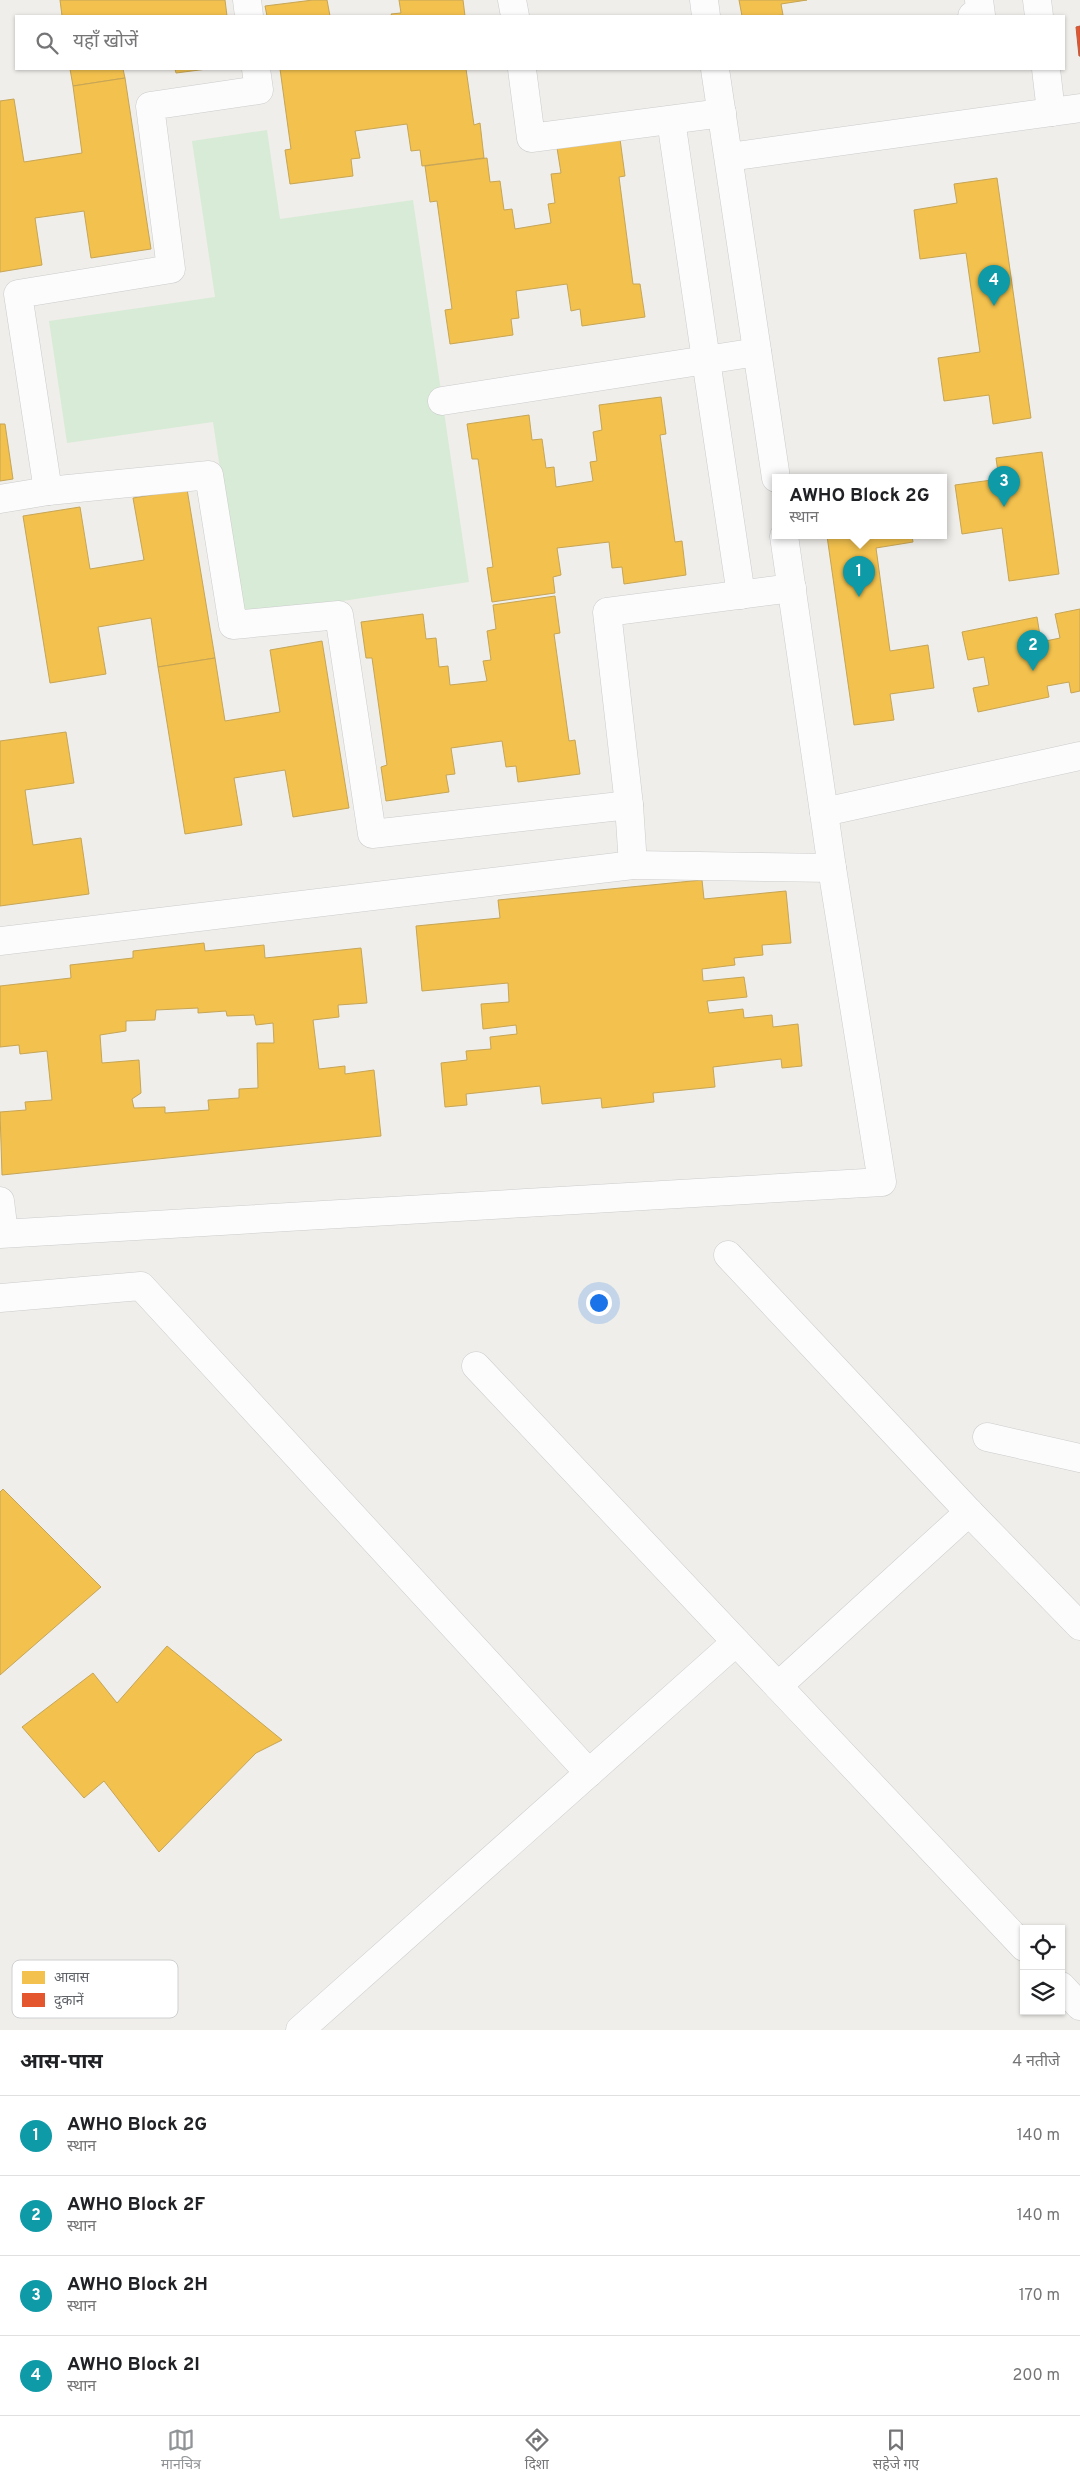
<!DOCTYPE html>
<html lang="hi">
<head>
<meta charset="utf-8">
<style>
	:root { --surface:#fff; --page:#f6f6f6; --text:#202124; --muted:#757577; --line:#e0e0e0; --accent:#919496 }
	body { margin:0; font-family:Overpass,"Noto Sans Devanagari",sans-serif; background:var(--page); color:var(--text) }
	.controls { position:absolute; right:15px; bottom:15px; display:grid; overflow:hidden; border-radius:0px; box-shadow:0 1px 4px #0004 }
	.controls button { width:45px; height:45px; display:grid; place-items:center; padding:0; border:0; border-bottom:1px solid var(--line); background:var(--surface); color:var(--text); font:25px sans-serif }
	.you { position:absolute; left:598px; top:1302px; width:18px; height:18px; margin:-12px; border:4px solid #fff; border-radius:50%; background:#1a73e8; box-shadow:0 0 0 8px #1a73e833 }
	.badge { display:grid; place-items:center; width:32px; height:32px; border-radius:50%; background:var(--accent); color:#fff; font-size:16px; font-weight:700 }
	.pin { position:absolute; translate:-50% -41px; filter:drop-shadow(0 1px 2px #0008) }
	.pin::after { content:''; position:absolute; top:26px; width:18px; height:15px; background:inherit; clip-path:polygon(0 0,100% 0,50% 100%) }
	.popup { position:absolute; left:772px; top:474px; width:175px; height:65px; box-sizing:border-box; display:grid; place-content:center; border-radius:0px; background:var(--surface); filter:drop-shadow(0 1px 4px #0005); font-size:16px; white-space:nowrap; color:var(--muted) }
	.popup b { font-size:19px; color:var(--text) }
	.popup::after { content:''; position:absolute; left:50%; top:100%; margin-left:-10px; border:10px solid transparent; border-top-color:var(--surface) }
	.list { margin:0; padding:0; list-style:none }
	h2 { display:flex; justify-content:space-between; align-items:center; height:65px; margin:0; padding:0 20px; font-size:21px }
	h2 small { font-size:16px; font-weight:400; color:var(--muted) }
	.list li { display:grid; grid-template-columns:32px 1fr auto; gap:15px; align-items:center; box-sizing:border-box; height:80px; padding:0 20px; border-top:1px solid var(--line) }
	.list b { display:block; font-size:19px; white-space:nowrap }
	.list p { margin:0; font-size:16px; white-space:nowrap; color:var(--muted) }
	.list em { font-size:16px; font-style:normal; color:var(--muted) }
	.icon { flex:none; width:28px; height:28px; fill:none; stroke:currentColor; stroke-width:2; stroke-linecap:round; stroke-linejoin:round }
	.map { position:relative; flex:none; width:1080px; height:2030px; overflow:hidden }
	.search { position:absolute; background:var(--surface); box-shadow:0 1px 4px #0004; left:15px; right:15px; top:15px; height:55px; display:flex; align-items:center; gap:12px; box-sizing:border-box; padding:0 18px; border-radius:0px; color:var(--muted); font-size:19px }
	.sheet { height:385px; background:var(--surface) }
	nav { display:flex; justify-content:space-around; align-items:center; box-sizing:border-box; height:70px; border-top:1px solid var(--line); background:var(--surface); font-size:14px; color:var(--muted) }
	nav a { display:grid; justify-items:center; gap:2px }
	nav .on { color:var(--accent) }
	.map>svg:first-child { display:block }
	.green { fill:#d8ebd6 }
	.homes { fill:#f2c14e; stroke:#c6a556; fill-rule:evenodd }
	.shops { fill:#e4572e; stroke:#bc5b3f }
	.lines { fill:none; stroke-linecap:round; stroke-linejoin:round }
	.minor-casing { stroke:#cbcccc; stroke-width:29 }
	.minor { stroke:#fdfcfc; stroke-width:28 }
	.key { fill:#fff; stroke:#cfd0d2; stroke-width:1 }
	.key-label { font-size:14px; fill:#5f6368 }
</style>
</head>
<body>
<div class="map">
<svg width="1080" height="2030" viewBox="0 0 1080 2030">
	<rect width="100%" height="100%" fill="#efeeea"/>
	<path class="green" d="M267,130L280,219L413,200L469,582L242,616L213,422L67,443L49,321L215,297L192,141Z"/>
	<g class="homes">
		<path d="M60,0H225L227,16H62Z"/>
		<path d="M313,0H327L330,16H267L265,6Z"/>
		<path d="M399,0H463L465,16H392L391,14L401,13Z"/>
		<path d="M739,0H807L781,4L783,15L773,16H742Z"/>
		<path d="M70,69H123L125,78L73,86Z"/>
		<path d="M175,69H207L176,73Z"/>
		<path d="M280,69H466L474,125L480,123L484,158L422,166L420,150L411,151L407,124L355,131L360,158L351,159L353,176L290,184L285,150L291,149Z"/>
		<path d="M125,78L151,249L91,258L84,211L35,218L42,265L0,272V101L14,99L24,162L82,153L73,86Z"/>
		<path d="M620,139L625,176L619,177L633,284H640L645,317L582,326L580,309L571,311L567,284L516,291L519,318L511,319L513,335L450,344L445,310L452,309L437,201L430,202L425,166L487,158L490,182L500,181L504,210L512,209L515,229L551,223L548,204L555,203L551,174L561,173L557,148Z"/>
		<path d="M997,178L1031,418L993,424L989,395L944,401L938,358L980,352L966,253L920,259L914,210L957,203L954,184Z"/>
		<path d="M661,397L666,434L660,435L675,542L682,541L686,575L624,584L622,567L612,568L609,542L557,548L561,575L553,577L555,593L492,602L487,568L493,567L478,459H472L467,424L529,415L532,440L542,439L546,468L554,467L556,487L593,481L590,462L597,461L593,432L602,430L599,405Z"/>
		<path d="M0,424H5L13,479L0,481Z"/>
		<path d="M1042,452L1059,574L1009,581L1002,528L962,534L955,485L999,479L996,458Z"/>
		<path d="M187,489L215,658L158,667L151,618L98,627L106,674L50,683L23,516L80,507L90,569L144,560L133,498Z"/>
		<path d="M827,536H912L913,542L876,548L890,651L928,645L934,688L890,694L894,720L854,725Z"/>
		<path d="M555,596L560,633L554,634L569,741L575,740L580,774L518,782L516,766L506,767L502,741L451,748L455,774L446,775L449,792L386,801L381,767L387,765L372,658H366L361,622L423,614L426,639L436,638L439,667L448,666L450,685L487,681L483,661L491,660L487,631L496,629L493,605Z"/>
		<path d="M1080,609V691L1071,693L1069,682L1047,686L1049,697L978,712L973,688L989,685L984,657L968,660L962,632L1037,617L1041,642L1060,638L1055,614Z"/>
		<path d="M322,641L349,808L293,817L285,770L234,778L242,825L185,834L158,667L215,658L225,721L280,712L270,650Z"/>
		<path d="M66,732L74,783L25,790L33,845L81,838L89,894L0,906V741Z"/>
		<path d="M702,880L704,899L786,891L791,943L762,945L763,955L734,958L735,965L702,969L703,981L744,977L747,997L707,1001L709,1013L743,1009L744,1018L772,1015L773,1027L798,1024L802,1066L782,1068L781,1059L713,1067L715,1087L653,1093L654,1102L602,1108L601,1098L542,1104L540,1086L466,1094L467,1105L445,1107L441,1063L467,1060L466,1051L491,1049L490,1037L517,1034L516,1025L483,1029L481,1004L509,1002L508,983L422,991L416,926L500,918L498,900Z"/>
		<path d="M204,943L205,951L264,945L265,958L361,948L367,1003L338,1005L339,1017L313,1020L319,1069L345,1066V1074L374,1070L381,1136L2,1175L0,1112L26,1110L25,1102L52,1100L47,1051L20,1054L19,1045L0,1047V986L71,978L70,965L133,958V951ZM198,1008V1013L226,1011L227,1016L254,1015L256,1025L273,1023L274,1043H257L258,1088L239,1089V1098L208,1100L209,1110L165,1113V1107L134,1108L132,1099L141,1093L139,1060L102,1063L100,1035L126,1031V1021L155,1020L156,1010Z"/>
		<path d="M3,1489L101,1587L0,1675V1492Z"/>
		<path d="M167,1646L282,1740L256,1753L159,1852L104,1781L84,1798L22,1727L93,1673L117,1703Z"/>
	</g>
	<path class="shops" d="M1080,26V56H1079L1076,27Z"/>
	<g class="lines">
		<defs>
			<g id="minor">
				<path d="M247,0L249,16"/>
				<path d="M512,0L515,16"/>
				<path d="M704,0L706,16"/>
				<path d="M1037,0L1039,16"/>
				<path d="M972,16L981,15L979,0"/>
				<path d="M522,69L531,138L722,113"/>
				<path d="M715,69L776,478"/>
				<path d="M1046,69L1051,112"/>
				<path d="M729,157L1080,108"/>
				<path d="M442,401L706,360L671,120"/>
				<path d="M48,491L209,475L233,625L339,615L372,834L629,805L633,865"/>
				<path d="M0,499L48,491L18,294L171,269L150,106L259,90L256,69"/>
				<path d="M741,595L706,360L757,352"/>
				<path d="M629,805L607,612L792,588"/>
				<path d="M824,812L1080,756"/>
				<path d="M0,941L633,865L832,868"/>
				<path d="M0,1201L4,1233"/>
				<path d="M0,1234L882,1182L832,868L784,536"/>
				<path d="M728,1255L969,1512L1080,1626"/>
				<path d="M0,1298L141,1286L589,1773"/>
				<path d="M476,1366L1024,1947"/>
				<path d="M987,1437L1080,1458"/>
				<path d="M778,1686L969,1512"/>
				<path d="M1061,1986L1080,2006"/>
				<path d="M300,2030L736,1642"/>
			</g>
		</defs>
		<use href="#minor" class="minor-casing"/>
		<use href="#minor" class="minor"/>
	</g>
	<rect x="12" y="1960" width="166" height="58" rx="8" class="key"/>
	<rect x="22" y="1971" width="23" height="13" fill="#f2c14e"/>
	<rect x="22" y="1993" width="23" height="14" fill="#e4572e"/>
	<g class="key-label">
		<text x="54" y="1982">आवास</text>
		<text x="54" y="2005">दुकानें</text>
	</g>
</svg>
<div class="controls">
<button><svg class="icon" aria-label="locate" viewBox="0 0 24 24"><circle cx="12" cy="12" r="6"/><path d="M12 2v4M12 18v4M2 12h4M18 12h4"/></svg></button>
<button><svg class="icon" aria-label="layers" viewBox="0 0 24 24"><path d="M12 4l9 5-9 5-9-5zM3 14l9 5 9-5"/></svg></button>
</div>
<div class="you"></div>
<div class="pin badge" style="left:859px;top:597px;background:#0f9aa8">1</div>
<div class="popup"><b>AWHO Block 2G</b>स्थान</div>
<div class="pin badge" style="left:1033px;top:671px;background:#0f9aa8">2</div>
<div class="pin badge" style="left:1004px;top:507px;background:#0f9aa8">3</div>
<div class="pin badge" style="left:994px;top:306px;background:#0f9aa8">4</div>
<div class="search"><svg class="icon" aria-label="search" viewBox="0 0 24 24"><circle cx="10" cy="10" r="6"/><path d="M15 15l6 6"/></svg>यहाँ खोजें</div>
</div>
<section class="sheet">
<h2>आस-पास<small>4 नतीजे</small></h2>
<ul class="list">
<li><span class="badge" style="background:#0f9aa8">1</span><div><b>AWHO Block 2G</b><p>स्थान</p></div><em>140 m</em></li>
<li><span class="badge" style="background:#0f9aa8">2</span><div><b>AWHO Block 2F</b><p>स्थान</p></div><em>140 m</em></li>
<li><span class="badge" style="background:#0f9aa8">3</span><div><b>AWHO Block 2H</b><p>स्थान</p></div><em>170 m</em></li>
<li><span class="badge" style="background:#0f9aa8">4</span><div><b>AWHO Block 2I</b><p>स्थान</p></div><em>200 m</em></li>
</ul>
</section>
<nav>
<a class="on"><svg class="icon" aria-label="map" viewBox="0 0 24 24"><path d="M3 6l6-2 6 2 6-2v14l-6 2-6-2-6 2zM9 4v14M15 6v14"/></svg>मानचित्र</a>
<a><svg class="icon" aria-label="directions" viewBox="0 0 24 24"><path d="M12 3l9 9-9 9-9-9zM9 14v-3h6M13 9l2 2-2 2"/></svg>दिशा</a>
<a><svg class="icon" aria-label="saved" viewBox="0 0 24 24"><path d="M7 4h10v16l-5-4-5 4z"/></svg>सहेजे गए</a>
</nav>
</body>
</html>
